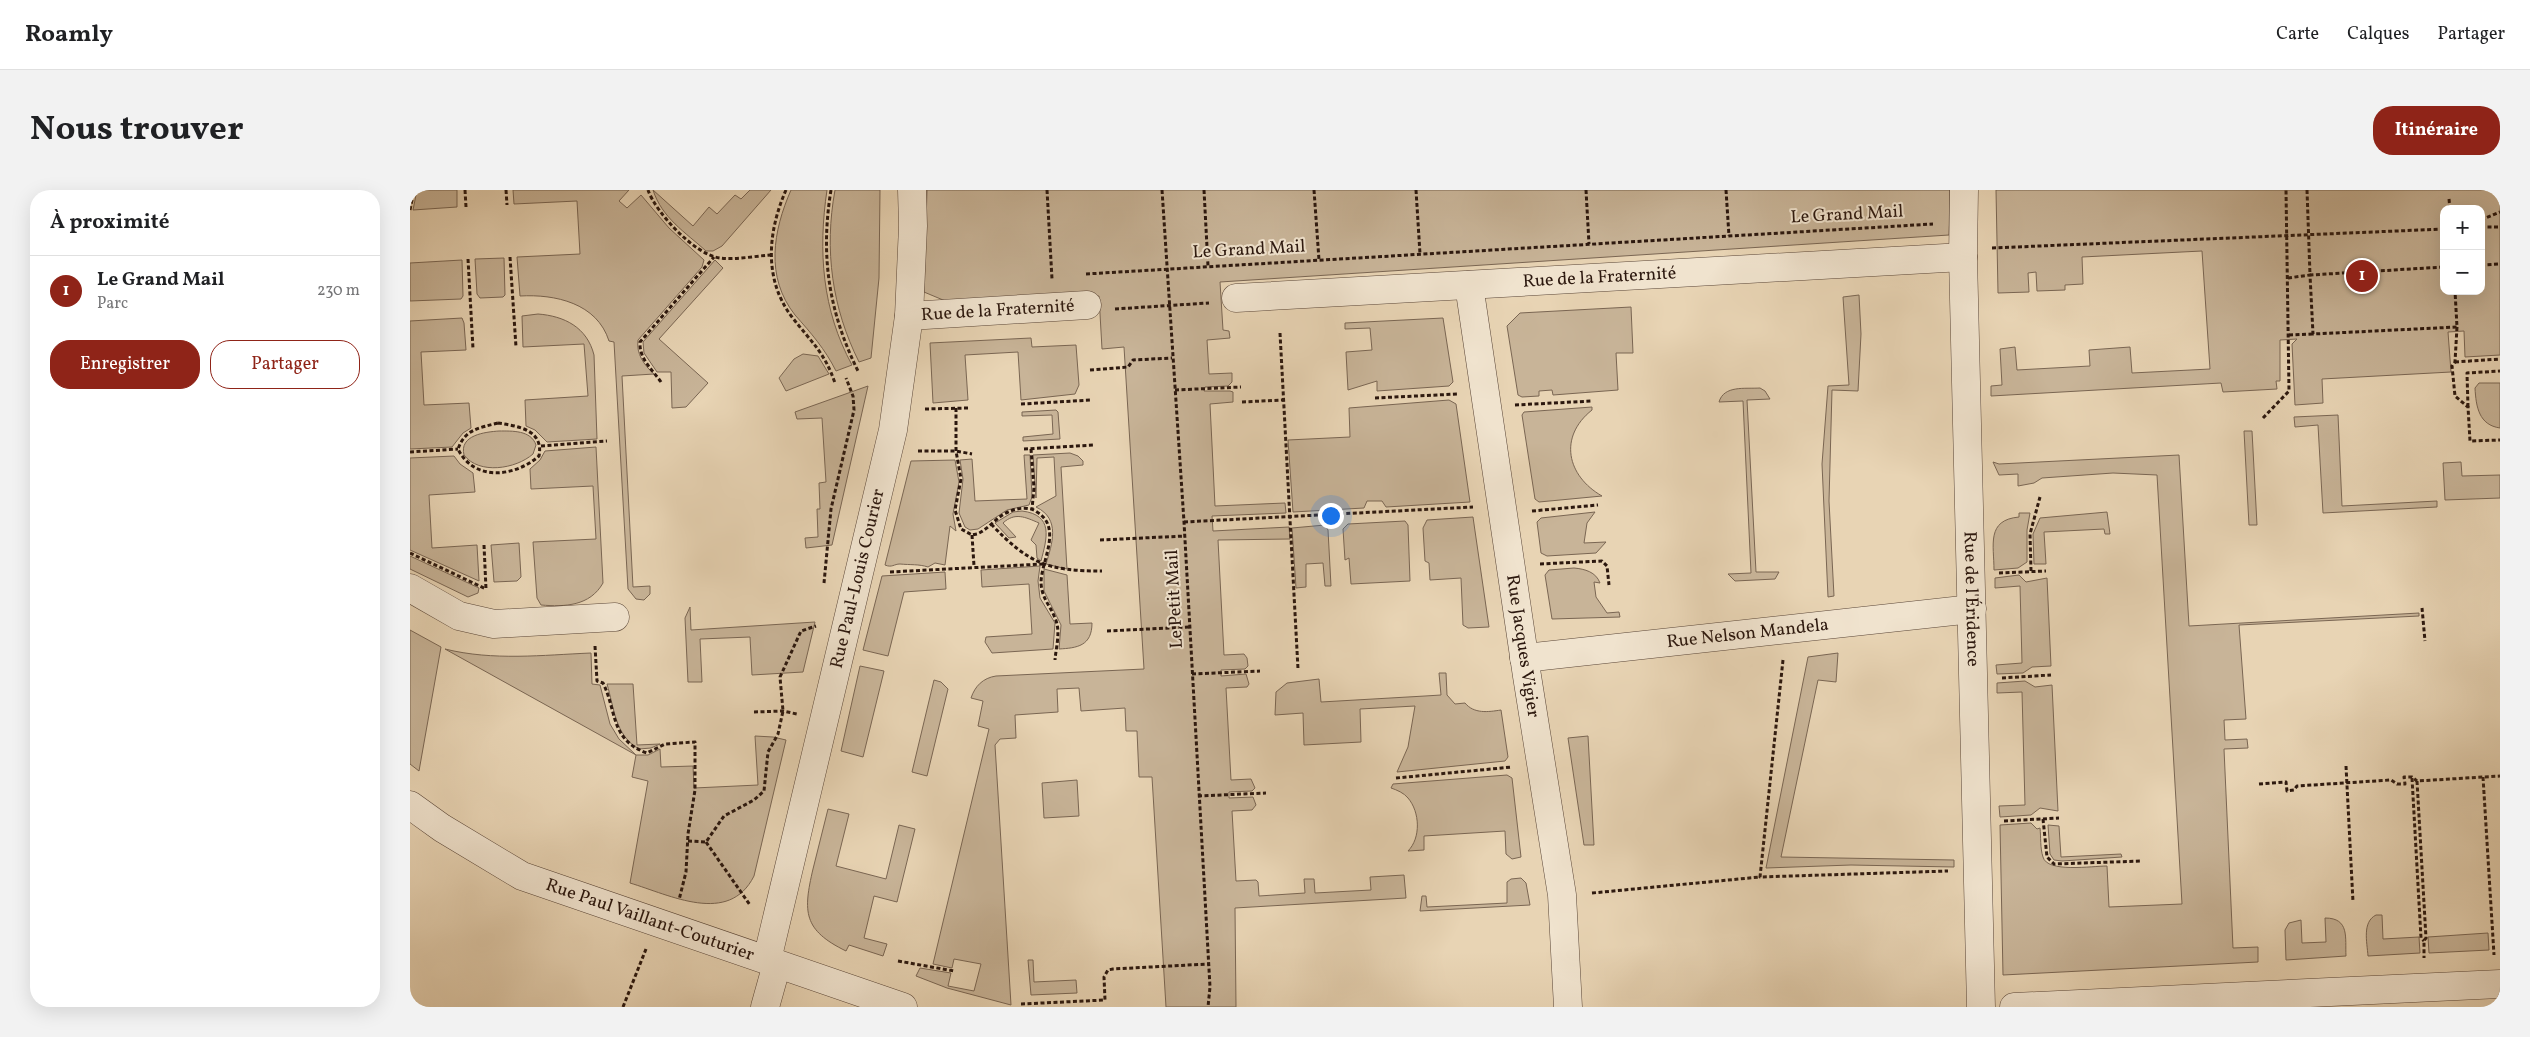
<!DOCTYPE html>
<html lang="fr">
<head>
<meta charset="utf-8">
<style>
	:root { --surface:#fff; --page:#f2f2f2; --text:#202124; --muted:#757577; --line:#e0e0e0; --accent:#8f2418 }
	body { margin:0; font-family:Vollkorn,serif; background:var(--page); color:var(--text) }
	.controls { position:absolute; right:15px; top:15px; display:grid; overflow:hidden; border-radius:10px; box-shadow:0 5px 20px #0002 }
	.controls button { width:45px; height:45px; display:grid; place-items:center; padding:0; border:0; border-bottom:1px solid var(--line); background:var(--surface); color:var(--text); font:25px sans-serif }
	.you { position:absolute; left:920px; top:325px; width:18px; height:18px; margin:-12px; border:4px solid #fff; border-radius:50%; background:#1a73e8; box-shadow:0 0 0 8px #1a73e833 }
	.badge { display:grid; place-items:center; width:32px; height:32px; border-radius:50%; background:var(--accent); color:#fff; font-size:16px; font-weight:700 }
	.pin { position:absolute; translate:-50% -50%; border:2px solid #fff; box-shadow:0 1px 5px #0006 }
	.list { margin:0; padding:0; list-style:none }
	h2 { display:flex; justify-content:space-between; align-items:center; height:65px; margin:0; padding:0 20px; font-size:21px }
	h2 small { font-size:16px; font-weight:400; color:var(--muted) }
	.list li { display:grid; grid-template-columns:32px 1fr auto; gap:15px; align-items:center; box-sizing:border-box; height:70px; padding:0 20px; border-top:1px solid var(--line) }
	.list b { display:block; font-size:19px; white-space:nowrap }
	.list p { margin:0; font-size:16px; white-space:nowrap; color:var(--muted) }
	.list em { font-size:16px; font-style:normal; color:var(--muted) }
	.actions { display:flex; gap:10px; padding:15px 20px }
	.actions a { flex:1; padding:11px 0; border:1px solid var(--accent); border-radius:20px; text-align:center; font-size:18px; color:var(--accent) }
	.actions .main { background:var(--accent); color:#fff }
	.map { position:relative; flex:none; width:2090px; height:817px; overflow:hidden; border-radius:20px }
	header { display:flex; align-items:center; gap:30px; box-sizing:border-box; height:70px; padding:0 25px; background:var(--surface); border-bottom:1px solid var(--line) }
	header strong { font-size:24px }
	nav { display:flex; gap:28px; margin-inline-start:auto; font-size:18px }
	.intro { display:flex; align-items:center; justify-content:space-between; box-sizing:border-box; height:120px; padding:0 30px }
	h1 { margin:0; font-size:35px }
	.button { padding:12px 22px; border-radius:20px; background:var(--accent); color:#fff; font-size:18px; font-weight:700 }
	main { display:flex; gap:30px; padding:0 30px }
	aside { flex:1; background:var(--surface); border-radius:20px; box-shadow:0 5px 20px #0002 }
	.map>svg:first-child { display:block }
	.green { fill:#c8b498; stroke:#7a6653; fill-rule:evenodd }
	.lines { fill:none; stroke-linecap:round; stroke-linejoin:round }
	.minor-casing { stroke:#5a4638; stroke-width:29 }
	.path { stroke:#2b170e; stroke-width:3; stroke-dasharray:4 2.5; stroke-linecap:butt }
	.minor { stroke:#f0e3ce; stroke-width:28 }
	.labels { text-anchor:middle; dominant-baseline:central; stroke-width:4; stroke-linejoin:round; paint-order:stroke }
	.street-label { font-size:18px; fill:#2b170e; stroke:#f0e3ce }
</style>
</head>
<body>
<header>
<strong>Roamly</strong>
<nav><a>Carte</a><a>Calques</a><a>Partager</a></nav>
</header>
<div class="intro"><h1>Nous trouver</h1><a class="button">Itinéraire</a></div>
<main>
<aside>
<h2>À proximité<small></small></h2>
<ul class="list">
<li><span class="badge">1</span><div><b>Le Grand Mail</b><p>Parc</p></div><em>230 m</em></li>
</ul>
<div class="actions"><a class="main">Enregistrer</a><a>Partager</a></div>
</aside>
<div class="map">
<svg width="2090" height="817" viewBox="0 0 2090 817">
	<rect width="100%" height="100%" fill="#e8d4b4"/>
	<filter id="stains"><feTurbulence type="fractalNoise" baseFrequency=".004" numOctaves="4"/><feColorMatrix values="0 0 0 0 .2 0 0 0 0 .09 0 0 0 0 .02 0 0 0 .5 -.17"/></filter>
	<radialGradient id="worn" r=".72"><stop offset=".6" stop-color="#630" stop-opacity="0"/><stop offset="1" stop-color="#630" stop-opacity=".3"/></radialGradient>
	<g class="green">
		<path d="M7,0H47V17L3,20Z"/>
		<path d="M103,0H219L209,11L217,18L231,5L259,38L294,70L292,77L228,150C226,164 234,175 244,184L212,186L223,397L240,396V404L234,410L226,409L218,399L204,152L199,151C187,113 145,104 110,106L107,67L170,64L167,11L104,14Z"/>
		<path d="M243,0L283,36L299,17L307,24L325,5L331,9L340,0H361L312,56L303,61H296C275,42 252,28 243,0Z"/>
		<path d="M381,0H417C408,61 412,120 442,175L426,181C415,159 401,143 385,125C355,87 363,41 381,0Z"/>
		<path d="M425,0H470L469,88L461,168L449,172C422,118 414,60 425,0Z"/>
		<path d="M517,0H1540L1539,45L810,92L813,140L819,141L820,148L797,150L799,184L822,183V192L818,196L795,197L794,201H820L823,202V212L800,214L805,316L875,313L876,323L802,326L803,341L879,337L880,349L808,350L814,465L834,464L837,468L838,476L835,479L811,480V486L836,484L839,494L837,497L816,498L821,590L841,589L845,598L842,601L819,602V608L843,607L846,615L842,620L822,621L826,691L846,690L848,692L849,706L895,703L894,689H904L905,703L961,700L960,687L994,685L996,708L825,718L826,817H756L742,587H729L727,541H716L715,518L671,521L669,498L647,499L648,522L605,525L606,548L590,549L585,555L601,815L537,798L506,786L510,778L541,783L538,796L564,801L571,774L544,769L542,778L523,774L579,539L568,536L573,511L561,508C565,496 573,488 586,486L734,479L714,157L692,159L689,106L545,115L514,102Z"/>
		<path d="M1586,0H2090V165L2055,167L2054,141L2038,142L2041,182L1912,189L1913,213L1885,215L1882,154L1887,149L1870,150V191H1866L1867,199L1813,202L1811,193L1581,206V196L1592,195L1590,159L1605,157L1607,180L1680,176L1679,160L1720,157L1722,183L1800,179L1792,61L1672,67L1673,94L1655,95V100L1627,101L1626,82L1618,83L1619,102L1588,103ZM2034,19H2071V101H2034Z"/>
		<path d="M94,68L95,105L93,107L70,108L67,104L65,69Z"/>
		<path d="M52,70L53,106L51,109L0,111V73Z"/>
		<path d="M305,70L313,78L249,149L298,193L276,217L262,218L261,182H247L234,163L233,152Z"/>
		<path d="M1449,105L1451,144L1448,201L1422,200L1419,311L1424,406L1418,407L1412,274L1418,196L1439,195L1433,107Z"/>
		<path d="M1221,117L1223,163H1206L1208,200L1143,205L1142,200L1129,201V206L1112,207L1108,205L1097,136L1110,123Z"/>
		<path d="M128,124C154,126 177,137 184,165L187,249L137,252L125,240L116,236L115,210L178,206L174,154L113,157L112,126Z"/>
		<path d="M52,128L54,133L56,160L11,162L14,215L59,213L61,238L53,243L42,257L0,259V131Z"/>
		<path d="M1033,128L1043,192L1039,196L967,201V191L938,200L936,162L962,160L960,138L935,139V133Z"/>
		<path d="M621,148L622,157L666,155L669,195L665,204L611,210L608,162L555,165L558,210L523,213L520,153Z"/>
		<path d="M393,164L408,166L419,184L376,201L369,188L384,169Z"/>
		<path d="M2069,193H2090V238C2069,235 2066,217 2065,198Z"/>
		<path d="M458,196L422,355L396,358L395,348L408,347L407,319H410L409,293L416,292L412,228L387,229L385,222Z"/>
		<path d="M1350,198L1355,201L1360,209L1337,210L1346,382H1369L1365,389L1325,391L1318,384L1341,383L1333,211L1309,212C1314,195 1335,199 1350,198Z"/>
		<path d="M1039,210L1046,214L1060,312L976,317L972,311H957L954,318L883,322L878,250L940,247L939,218Z"/>
		<path d="M1182,217V220C1148,247 1157,286 1192,306L1129,312L1125,309L1112,225L1114,222Z"/>
		<path d="M646,220L648,222L650,249L613,251V247L643,244L642,225L612,226V222Z"/>
		<path d="M1928,225L1932,316L2027,311V317L1913,323L1908,235L1885,237L1884,227Z"/>
		<path d="M89,241C102,241 121,240 126,255L123,264C106,279 69,285 54,265C49,245 75,242 89,241Z"/>
		<path d="M1834,241H1842L1847,335H1839Z"/>
		<path d="M186,257L193,393C180,416 155,417 131,415L127,408L123,352L186,349L183,296L121,299L120,279L130,270L135,261Z"/>
		<path d="M660,263L668,266L673,271V275L651,277L657,379L636,374C642,354 651,329 626,317L646,306L644,267L627,268L626,308L623,265Z"/>
		<path d="M614,265H620L622,307L619,315L597,320L568,339L560,340L555,337L549,323L553,289L550,270L562,269L565,311L617,309Z"/>
		<path d="M1769,265L1779,436L2009,423V426L1829,435L1836,529L1814,530L1815,550L1837,549L1838,558L1814,559L1823,758L1848,757V772L1593,785L1590,635L1621,633L1627,639L1630,638C1631,647 1630,658 1633,667C1637,683 1682,676 1697,676L1699,717L1772,714L1747,285L1703,283L1632,288L1624,293L1608,296V284L1589,285L1583,272L1589,274Z"/>
		<path d="M44,266L50,274L63,283L65,302L19,305L22,358L67,355L69,391L0,360V268Z"/>
		<path d="M545,270L549,292L543,324L546,341L540,336L535,375L525,373L518,377C509,374 500,375 490,374C484,374 482,378 475,375L501,271Z"/>
		<path d="M2051,272L2052,286L2090,285V308L2035,310L2033,273Z"/>
		<path d="M612,321C644,325 637,348 631,371L627,368L626,355L621,350L629,333C615,327 605,322 593,333L606,347L599,348L585,333L603,322Z"/>
		<path d="M1185,322L1177,333L1174,353L1196,352L1186,363L1137,366L1131,363L1127,332L1131,328Z"/>
		<path d="M1697,322L1700,344H1695L1694,339L1634,342L1636,374H1624L1623,344L1630,328Z"/>
		<path d="M1609,323H1620L1617,340V372L1608,378L1584,380C1584,355 1576,330 1609,327Z"/>
		<path d="M1063,327L1065,341L1079,437L1058,438L1053,435L1051,388L1020,390L1019,373L1015,371L1013,338L1017,330Z"/>
		<path d="M995,331L998,335L1000,391L941,394L939,368L935,370L933,339L938,334Z"/>
		<path d="M915,335L918,340L921,396H915L913,373L896,374V397L886,398L882,338Z"/>
		<path d="M109,353L111,387L107,391L84,392L81,355Z"/>
		<path d="M0,366L69,398L68,403L58,407L0,379Z"/>
		<path d="M630,376L628,391L630,408L645,433L643,459L582,463L575,452L576,447L622,444L619,394L572,397L571,380Z"/>
		<path d="M1164,378C1175,379 1186,382 1190,393L1184,392L1186,407L1197,423L1209,422L1210,427L1142,429L1135,385L1139,380Z"/>
		<path d="M634,379L657,385L660,434L682,433C682,456 667,458 649,459L651,435L634,401Z"/>
		<path d="M535,382L536,399L494,402L478,466L453,460L472,386Z"/>
		<path d="M1609,385L1616,392L1637,388L1641,476L1622,477L1613,483L1587,484L1586,475L1612,473L1610,396L1585,398V388Z"/>
		<path d="M280,417L281,440L405,432L393,482L342,485L340,447L290,449L292,492H278L275,428Z"/>
		<path d="M0,440L31,457L9,581L0,574Z"/>
		<path d="M35,459C83,471 133,465 181,463L182,494L190,495L200,534L209,549L226,565H238L250,559L251,577L283,576L284,598L348,595L345,546L363,547L376,550L344,686C319,736 260,705 220,693L238,591L222,587L226,565Z"/>
		<path d="M1428,463L1426,492L1408,490L1371,667L1544,670V677L1441,675L1356,678L1398,467Z"/>
		<path d="M450,476L474,481L453,567L431,561Z"/>
		<path d="M1029,483H1036L1037,505L1045,514L1055,513C1064,524 1078,522 1091,520L1098,567L1095,571L987,582L998,557L1005,516L950,519L951,552L894,555L893,523L865,525L866,502L877,493L909,489L911,512L1015,506L1031,505Z"/>
		<path d="M524,490L531,492L538,499L517,586L502,582Z"/>
		<path d="M1615,491L1625,497L1642,495L1648,621L1630,618L1621,625L1590,627L1589,616L1615,615L1612,502L1587,503V493Z"/>
		<path d="M197,494H223L227,555L250,554L241,558L229,559C205,546 204,517 197,494Z"/>
		<path d="M1178,546L1184,655H1174L1158,548Z"/>
		<path d="M1097,585L1102,588L1111,667L1102,669L1096,664L1095,641L1014,646V660L998,661C1011,648 1010,622 998,608C994,603 987,600 981,598L983,594Z"/>
		<path d="M667,590L669,626L634,628L632,593Z"/>
		<path d="M418,619L439,624L426,676L476,689L489,635L505,639L487,712L464,706L454,748L477,754L473,766L439,755L436,761C393,740 393,722 403,679C408,659 413,639 418,619Z"/>
		<path d="M1638,635L1649,636L1651,667L1711,664L1712,667L1652,671L1644,670L1640,664Z"/>
		<path d="M1111,688L1116,693L1120,715L1010,721L1012,706H1016L1017,717L1097,713V692L1101,689Z"/>
		<path d="M1966,725H1972L1973,749L2009,747L2010,763L1958,766C1957,752 1952,732 1966,725Z"/>
		<path d="M1915,728C1940,728 1935,748 1936,766L1876,770L1875,740L1879,733L1891,730L1892,753L1916,752Z"/>
		<path d="M2078,743L2079,760L2019,763L2018,747Z"/>
		<path d="M623,770L624,792L666,790L667,803L621,805L618,770Z"/>
	</g>
	<g class="lines">
		<defs>
			<g id="minor">
				<path id="s1" d="M1554,0L1553,67L1571,817"/>
				<path id="s2" d="M1059,95L1117,486L1152,705L1158,817"/>
				<path id="s3" d="M826,108L1553,67"/>
				<path id="s4" d="M499,126L677,115"/>
				<path d="M0,398L49,426L84,434L205,427"/>
				<path id="s5" d="M1114,468L1562,419"/>
				<path id="s6" d="M0,615L32,638L112,686L493,817"/>
				<path id="s7" d="M357,770L483,240L499,126L503,36L502,0"/>
				<path d="M355,817L367,774"/>
				<path d="M1604,817L2090,794"/>
			</g>
		</defs>
		<use href="#minor" class="minor-casing"/>
		<g class="path">
			<path d="M55,0L56,17"/>
			<path d="M96,0L97,15"/>
			<path d="M238,0C246,23 285,65 310,68C326,70 345,66 361,65"/>
			<path d="M376,0C358,41 353,89 382,127C401,152 414,161 425,193"/>
			<path d="M421,0C410,67 419,123 449,183"/>
			<path d="M637,0L642,89"/>
			<path d="M752,0L774,332L800,797L798,817"/>
			<path d="M794,0L798,76"/>
			<path d="M904,0L909,70"/>
			<path d="M1006,0L1010,64"/>
			<path d="M1176,0L1179,54"/>
			<path d="M1316,0L1319,46"/>
			<path d="M1897,0L1900,85L2034,77"/>
			<path d="M2039,9L2040,19"/>
			<path d="M0,20L4,0"/>
			<path d="M2071,30L2090,22"/>
			<path d="M2071,37H2090"/>
			<path d="M1582,58L2034,39"/>
			<path d="M100,67L106,157"/>
			<path d="M58,69L63,159"/>
			<path d="M2071,75L2090,74"/>
			<path d="M676,84L1523,34"/>
			<path d="M1878,88L1900,85L1903,144L2047,137L2045,101"/>
			<path d="M705,119L799,113"/>
			<path d="M2047,137L2045,172L2042,176L2045,206L2058,217L2060,251L2090,250"/>
			<path d="M870,143L888,479"/>
			<path d="M1879,145L1903,144"/>
			<path d="M2045,172L2090,169"/>
			<path d="M680,180L718,177L723,170L762,168"/>
			<path d="M251,192C242,179 229,169 230,152L304,67"/>
			<path d="M765,200L831,197"/>
			<path d="M965,208L1047,204"/>
			<path d="M832,212L873,210"/>
			<path d="M611,214L682,210"/>
			<path d="M1105,215L1182,211"/>
			<path d="M2058,217L2057,183L2090,181"/>
			<path d="M546,218V261L551,289L545,320L551,339L562,345L567,344C579,339 586,327 598,322C607,318 619,316 627,322C653,338 631,371 631,393C632,409 640,415 645,428C651,441 646,457 645,470"/>
			<path d="M515,219L559,218"/>
			<path d="M1853,228L1879,201L1876,0"/>
			<path d="M88,233C108,236 134,240 129,266C105,287 64,292 48,259C55,239 69,238 88,233Z"/>
			<path d="M131,256L197,251"/>
			<path d="M614,259L685,255"/>
			<path d="M621,259L624,298L622,319"/>
			<path d="M508,261H546L562,264"/>
			<path d="M0,262L48,259"/>
			<path d="M1122,321L1188,315"/>
			<path d="M774,332L1063,317"/>
			<path d="M581,334C619,374 638,381 692,381"/>
			<path d="M562,345L564,376"/>
			<path d="M690,350L775,346"/>
			<path d="M74,355L76,399"/>
			<path d="M0,363L76,399"/>
			<path d="M1130,374L1192,371L1197,376L1199,395"/>
			<path d="M1621,381L1620,344L1630,307"/>
			<path d="M480,382L633,374"/>
			<path d="M1589,383L1636,381"/>
			<path d="M414,393L421,319L444,220L443,206L436,188"/>
			<path d="M2012,418L2015,451"/>
			<path d="M697,441L780,437"/>
			<path d="M185,456L187,491L193,493C207,521 200,550 237,563L255,554L285,552V600L278,644L276,682L269,710"/>
			<path d="M1373,470L1350,687L1538,681"/>
			<path d="M782,484L850,481"/>
			<path d="M1592,488L1641,485"/>
			<path d="M344,522L373,521L387,524"/>
			<path d="M1936,576L1943,712"/>
			<path d="M2073,587L2084,765"/>
			<path d="M986,588L1102,577"/>
			<path d="M2002,588L2011,748L2014,751"/>
			<path d="M2007,591L2016,748L2014,751V768"/>
			<path d="M1849,594L1876,592L1877,601L1884,600L1887,596L1981,590L1987,594H1995L1994,587H2002L2007,591L2090,586"/>
			<path d="M788,606L856,603"/>
			<path d="M1633,629L1637,667L1644,674L1732,671"/>
			<path d="M1594,631L1649,628"/>
			<path d="M278,651L296,652L314,626L344,610L354,601L358,562L368,544L373,521L370,487L391,441L406,436"/>
			<path d="M296,652L340,715"/>
			<path d="M1182,703L1350,687"/>
			<path d="M488,771L544,781"/>
			<path d="M611,814L695,810L694,787L698,780L703,779L798,774"/>
			<path d="M213,817L236,759"/>
		</g>
		<use href="#minor" class="minor"/>
	</g>
	<g class="labels">
		<g class="street-label">
			<text transform="translate(1437 25) rotate(-3)">Le Grand Mail</text>
			<text transform="translate(839 60) rotate(-3)">Le Grand Mail</text>
			<text stroke="none"><textPath href="#s3" startOffset="364">Rue de la Fraternité</textPath></text>
			<text stroke="none"><textPath href="#s4" startOffset="89">Rue de la Fraternité</textPath></text>
			<text stroke="none"><textPath href="#s7" startOffset="392">Rue Paul-Louis Courier</textPath></text>
			<text stroke="none"><textPath href="#s1" startOffset="409">Rue de l'Éridence</textPath></text>
			<text transform="translate(765 409) rotate(-93)">Le Petit Mail</text>
			<text stroke="none"><textPath href="#s5" startOffset="225">Rue Nelson Mandela</textPath></text>
			<text stroke="none"><textPath href="#s2" startOffset="365">Rue Jacques Vigier</textPath></text>
			<text stroke="none"><textPath href="#s6" startOffset="268">Rue Paul Vaillant-Couturier</textPath></text>
		</g>
	</g>
	<rect width="100%" height="100%" filter="url(#stains)"/>
	<rect width="100%" height="100%" fill="url(#worn)"/>
</svg>
<div class="controls">
<button>+</button>
<button>−</button>
</div>
<div class="you"></div>
<div class="pin badge" style="left:1952px;top:86px">1</div>
</div>
</main>
</body>
</html>
